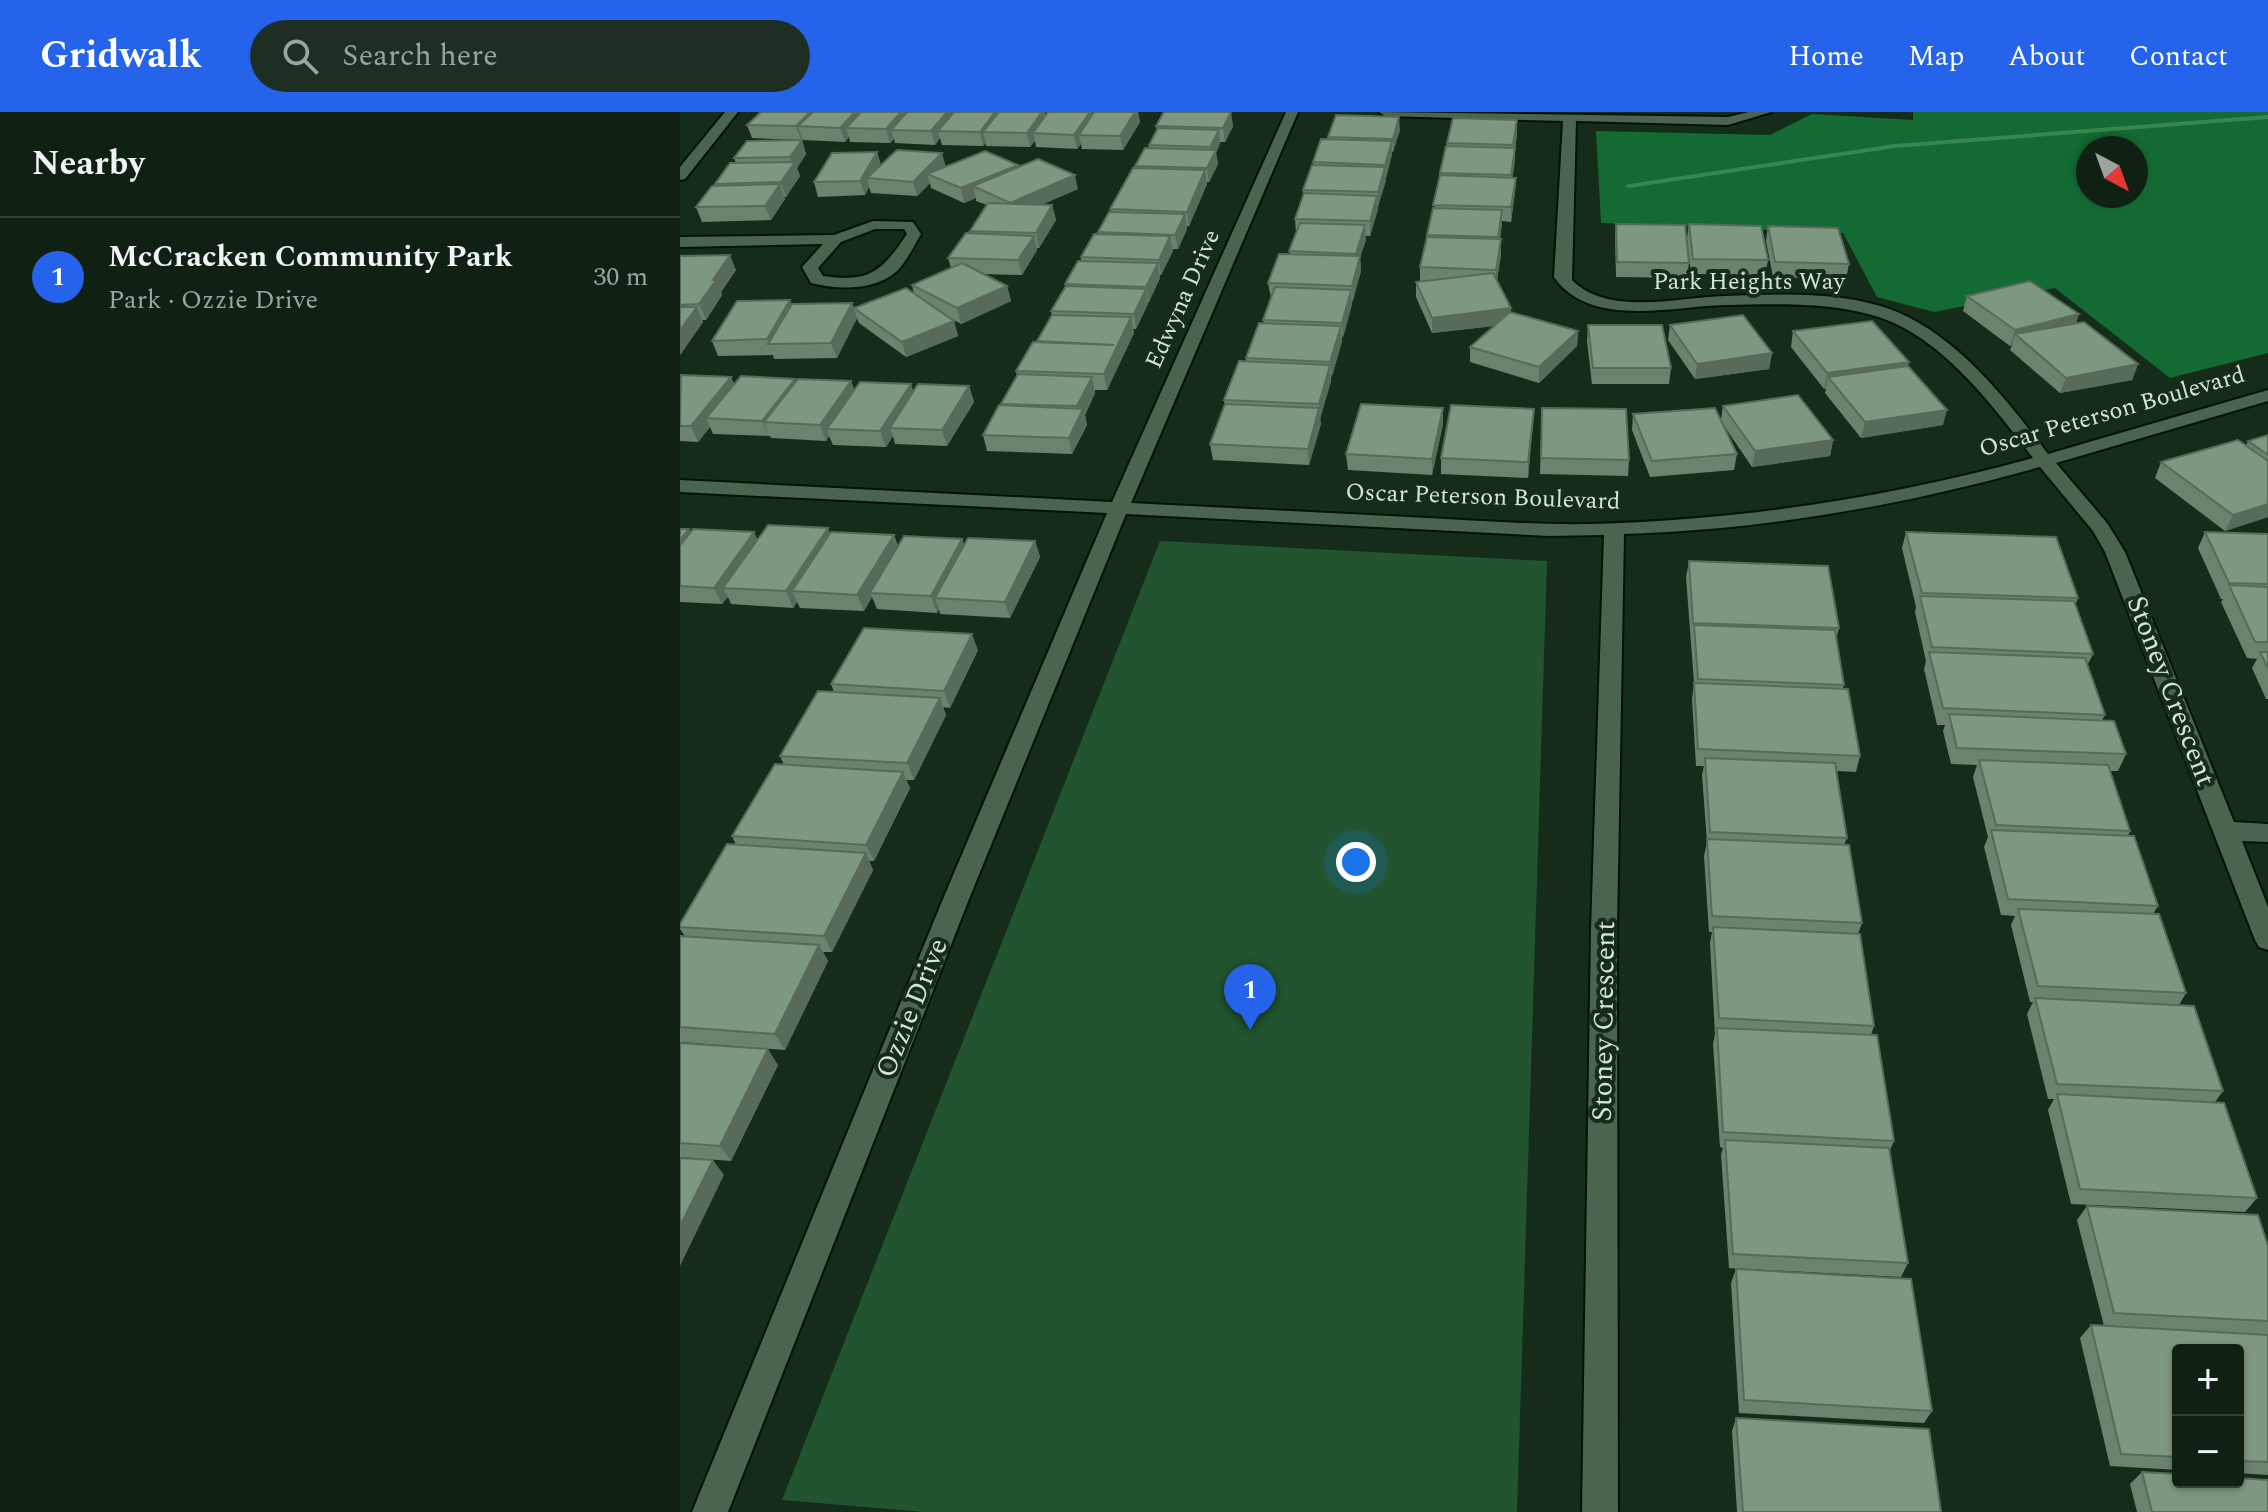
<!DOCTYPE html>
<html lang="en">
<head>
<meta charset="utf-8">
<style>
	:root { --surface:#102114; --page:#1e2e22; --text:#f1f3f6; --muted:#9ca3a0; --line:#303e34; --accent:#2563eb }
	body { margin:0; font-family:Spectral,serif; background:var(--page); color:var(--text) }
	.controls { position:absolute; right:24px; bottom:24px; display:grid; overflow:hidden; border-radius:8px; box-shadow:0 2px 6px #0004 }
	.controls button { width:72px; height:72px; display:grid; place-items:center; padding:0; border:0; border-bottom:2px solid var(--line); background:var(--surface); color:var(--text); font:40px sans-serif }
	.compass { position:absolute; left:1396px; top:24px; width:72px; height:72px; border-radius:50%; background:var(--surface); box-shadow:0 2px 6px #0004; rotate:139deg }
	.you { position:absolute; left:676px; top:750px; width:28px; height:28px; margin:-20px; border:6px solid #fff; border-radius:50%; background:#1a73e8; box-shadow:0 0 0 12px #1a73e833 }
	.badge { display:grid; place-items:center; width:52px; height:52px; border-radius:50%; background:var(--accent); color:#fff; font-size:26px; font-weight:700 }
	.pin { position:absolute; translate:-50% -66px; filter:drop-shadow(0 2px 4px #0008) }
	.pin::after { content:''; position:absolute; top:42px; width:28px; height:24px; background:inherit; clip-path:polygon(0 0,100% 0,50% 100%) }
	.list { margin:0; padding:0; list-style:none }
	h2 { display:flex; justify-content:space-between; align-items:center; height:104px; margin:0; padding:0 32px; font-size:34px }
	h2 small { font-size:26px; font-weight:400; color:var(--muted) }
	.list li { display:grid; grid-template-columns:52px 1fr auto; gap:24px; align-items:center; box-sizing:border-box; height:120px; padding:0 32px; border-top:2px solid var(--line) }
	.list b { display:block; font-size:30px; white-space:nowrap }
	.list p { margin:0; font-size:26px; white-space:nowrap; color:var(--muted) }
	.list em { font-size:26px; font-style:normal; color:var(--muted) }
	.icon { flex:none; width:44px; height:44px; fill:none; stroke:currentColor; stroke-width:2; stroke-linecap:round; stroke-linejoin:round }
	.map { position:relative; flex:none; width:1588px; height:1400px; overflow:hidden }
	header { display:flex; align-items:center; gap:48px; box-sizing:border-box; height:112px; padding:0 40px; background:var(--accent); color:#fff }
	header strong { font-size:38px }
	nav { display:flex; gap:44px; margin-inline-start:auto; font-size:28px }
	.search { width:560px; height:72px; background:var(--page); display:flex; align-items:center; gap:20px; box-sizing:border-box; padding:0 28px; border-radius:44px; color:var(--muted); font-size:30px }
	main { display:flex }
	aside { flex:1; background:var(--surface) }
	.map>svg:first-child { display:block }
	.green { fill:#21542f }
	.forest { fill:#146a33; fill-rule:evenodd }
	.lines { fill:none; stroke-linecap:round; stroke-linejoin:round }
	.stream { fill:#36864d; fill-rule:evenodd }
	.minor-casing { stroke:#011405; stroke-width:4 }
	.minor { fill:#4b6450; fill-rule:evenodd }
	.wall { fill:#6c826f }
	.shaded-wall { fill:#586a5a }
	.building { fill:#7d9781; stroke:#586a5a; stroke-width:2 }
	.labels { text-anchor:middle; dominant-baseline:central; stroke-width:8; stroke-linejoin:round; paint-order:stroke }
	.far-street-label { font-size:24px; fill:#d6e4d8; stroke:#152c1b }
	.street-label { font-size:28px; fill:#d6e4d8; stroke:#152c1b }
</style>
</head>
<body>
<header>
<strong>Gridwalk</strong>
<div class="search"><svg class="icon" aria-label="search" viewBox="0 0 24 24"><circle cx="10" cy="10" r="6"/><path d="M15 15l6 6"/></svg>Search here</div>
<nav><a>Home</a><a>Map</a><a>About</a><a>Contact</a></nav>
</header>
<main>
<aside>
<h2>Nearby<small></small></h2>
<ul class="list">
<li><span class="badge">1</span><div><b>McCracken Community Park</b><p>Park · Ozzie Drive</p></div><em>30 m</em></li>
</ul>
</aside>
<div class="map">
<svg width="1588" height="1400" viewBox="0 0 1588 1400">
	<rect width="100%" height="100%" fill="#152c1b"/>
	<path class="green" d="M480,429L867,449L837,1400H245L102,1388Z"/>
	<path class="forest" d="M1233,0H1588V241L1490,266L1375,176L1254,200L1197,185L1163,121L921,111L916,19L1090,23L1132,2L1233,8ZM1408,36H1456V84H1408Z"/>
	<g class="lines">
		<path class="stream" d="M1588,3V7L1215,36L949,76L945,74L949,72L1215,32Z"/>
		<defs>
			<g id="minor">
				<path d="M45,0H58L5,67L0,68V55Z"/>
				<path d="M606,0H618L451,391C543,396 636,400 729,405C789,408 850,413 911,412C1061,408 1208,386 1353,346C1316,298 1271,237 1214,211C1164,189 1100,192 1046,193C993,194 910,217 874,165L883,9L705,4L699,0L1048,5L1069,0H1091L1048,13L896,9L892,168C929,205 998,185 1045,184C1103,182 1176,178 1230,206C1287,236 1330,292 1368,342L1588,278V289L1376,351L1427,411L1445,440L1554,710L1588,712V730L1562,729L1588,795V838L1579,835L1575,828L1425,440L1413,419L1360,355C1224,393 1085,418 944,422L937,817L938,1400H902L911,817L924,423L869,424L446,402L289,787L48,1400H12L263,787L427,401L0,380V368L432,390Z"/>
				<path d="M193,109L233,110L241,122C234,134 227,149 217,159C195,179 158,178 131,171L122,155L143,132L0,135V125L154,123ZM195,117H224L227,122C202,159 190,171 143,164L138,156L161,130Z"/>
			</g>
		</defs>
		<use href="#minor" class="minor-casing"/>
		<use href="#minor" class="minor"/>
	</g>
	<g class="wall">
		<path d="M81,0H365V4L412,2L414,0H458L460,10L443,38L402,37L401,32L397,37L356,35L355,29L350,35L306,34V31L303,34L262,33L260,26L255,33L215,31L214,27L210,31L170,30L169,25L165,30L123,28L122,26L121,28L72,26L67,13Z"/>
		<path d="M476,14H553L545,30H540L536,41L538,52L529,70H527V72L509,114H507V117L498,137H492L493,139L481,163H480V166L456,217H453L454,221L427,278H415V281L405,303L407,313L392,342L307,339L303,323L322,293L321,292L337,264L336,259L357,231V229L372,203L371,199L385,175V172L401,149V145L418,122V120L431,100L430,97L456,56L455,54L469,36V33L477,19Z"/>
		<path d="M720,18L712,41L690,124H685L686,128L680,145L681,159L651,265V269L640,307L641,312L629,353L533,348L530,332L545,294L544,288L566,250V246L584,212L583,208L591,186L588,171L610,142L609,139L616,121L615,107L623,84V78L633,53V50L648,27V25Z"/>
		<path d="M837,22L832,66H836L835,80L831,110L822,109L820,127H821V142L817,169L831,200L898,219L897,234L859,271L790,250V235L814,214L752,221L736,185V170L740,169V155L754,96L760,61L767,31Z"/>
		<path d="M122,28L126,42L117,56L120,64L106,85H104L105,87L91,108L22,110L16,95L36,74L35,72L56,51L54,46Z"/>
		<path d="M197,40L201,53L339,55L398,77L361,93H372L376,108L359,136H357V138L342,163L303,162L327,174L331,189L281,212L269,205L274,209L278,224L226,245L179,211L177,206L157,246L94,247L93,243L38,244L32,229L112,192L172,191L174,196L234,182L232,173L271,156L268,146L290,121V119L307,93L296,89V86L284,91L251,76L250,71L237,84L191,81L189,75L185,83L138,85L134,70Z"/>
		<path d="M936,112L1009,151L1007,166L936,165L935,126Z"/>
		<path d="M1009,112L1088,148L1085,163L1011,162L1007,127Z"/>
		<path d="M1088,114L1169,152L1166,167L1093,165L1086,129Z"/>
		<path d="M0,144L56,158L41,180L42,183L26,208H22L23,210L0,243Z"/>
		<path d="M1287,184L1399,202L1396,211L1458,252L1452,268L1380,281L1330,238L1332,233L1330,234L1283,199Z"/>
		<path d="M908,213L991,256L989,272H912L907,229Z"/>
		<path d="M990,213L1092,241L1089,257L1015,267L988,228Z"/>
		<path d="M1113,219L1228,254L1263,313L1181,326L1145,281L1146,277H1144L1111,235Z"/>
		<path d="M0,264L51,265L54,272L116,269H171L174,278L234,279L289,274L294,290L267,334L215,332L213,324L206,335L153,333L149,324L146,329L91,326L90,324L33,322L30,315L18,330L0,329Z"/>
		<path d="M1043,294L1153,328L1150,344L1072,355L1044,314L1057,342L1054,358L970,365L952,318L953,302L1041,307Z"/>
		<path d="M862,296L949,348L948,364L860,362Z"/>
		<path d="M854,297L848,366L761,362V346Z"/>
		<path d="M763,312L752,363L668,358L666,342Z"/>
		<path d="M1588,323V405L1545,419L1475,366L1481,350L1566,334L1568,329Z"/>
		<path d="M0,417H9L10,420H74L77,427L150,422L214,423L218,434L282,427L284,433L355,429L360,445L330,506L260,502L259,497L257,501L197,497L192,485L184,499L120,496L117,490L113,496L51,492L48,485L42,492L0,490Z"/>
		<path d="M1226,420L1398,486L1395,493L1413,542L1407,554L1425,603L1422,608L1446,642L1438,659H1430L1450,719L1448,724L1478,794L1473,802L1506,881L1499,893L1543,979L1535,990L1577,1086L1565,1100L1391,1092L1368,998L1374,987H1368L1347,902L1353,890H1350L1331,813L1335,804L1321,803L1304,735L1308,725L1293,665L1297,653L1271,652L1263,619L1265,613H1257L1244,557L1246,549L1235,500L1236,495L1222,436Z"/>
		<path d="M1525,420L1588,422V587H1586L1572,556L1577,547L1567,546L1541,490L1543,487H1541L1518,436Z"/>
		<path d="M1009,449L1159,516L1156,527L1164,573L1163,576L1180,644L1176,660L1156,659L1167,726L1164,733L1182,811L1178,822L1194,914L1191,923L1214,1029L1210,1038L1228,1151L1221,1165L1049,1156L1041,1043L1043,1036L1040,1035L1033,932L1035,922L1030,831L1032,820H1029L1024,744L1027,730L1022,663L1024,654H1016L1012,587L1014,571L1006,465Z"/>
		<path d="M298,538L270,596L263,595L266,603L234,668H226L230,676L194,749H189L193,758L152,840H143L148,849L105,938L0,930V824H5L0,817V812L56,733L52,724L104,653L100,644L154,580L151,572Z"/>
		<path d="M0,931L98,953L51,1049L0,1045Z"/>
		<path d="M1407,1094L1588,1134V1363L1558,1361V1238H1498V1358L1430,1354L1400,1226L1411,1213L1424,1214L1397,1108Z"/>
		<path d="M1056,1157L1252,1299L1244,1311L1059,1301L1051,1171Z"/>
		<path d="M1056,1306L1261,1400H1057L1052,1319Z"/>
		<path d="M1462,1360L1588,1400H1457L1450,1372Z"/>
	</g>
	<g class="shaded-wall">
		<path d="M130,0H145L118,14L122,26L121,28L116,14Z"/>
		<path d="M175,0H189L166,16L169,25L165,30L160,16Z"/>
		<path d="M221,0H232L211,18L214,27L210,31L206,17Z"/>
		<path d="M267,0H275L258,19L260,26L255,33L251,19Z"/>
		<path d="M315,0H319L303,20L306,31L303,34L300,20Z"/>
		<path d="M362,0H365L367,11L353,21L355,29L350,35L347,21Z"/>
		<path d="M410,0H412L414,11L399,23L401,32L397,37L394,23Z"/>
		<path d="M455,0H458L460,10L443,38L440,24Z"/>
		<path d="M551,0L553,14L545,30L543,16Z"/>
		<path d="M719,5L720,18L713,41V27Z"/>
		<path d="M837,8V22L833,47V33Z"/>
		<path d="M539,18L540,32L536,41L538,52L529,70L527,56L532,46L530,35Z"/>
		<path d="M122,28L126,42L117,56L120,64L106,85L101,70L113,53L110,45Z"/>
		<path d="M712,29V43L706,67L705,53Z"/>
		<path d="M835,36V50L831,77V63Z"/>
		<path d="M197,40L201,54L187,66L189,75L185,83L180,69Z"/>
		<path d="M262,41L266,55L247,62L250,71L237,84L233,70Z"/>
		<path d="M338,53L342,67L293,74L296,86L284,91L281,76Z"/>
		<path d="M705,55L706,69L698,95V80Z"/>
		<path d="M525,58L527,72L509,114L507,100Z"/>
		<path d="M395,63L398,77L333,105L330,91Z"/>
		<path d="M836,66L835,80L831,110V95Z"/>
		<path d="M100,72L105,87L91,108L85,94Z"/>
		<path d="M697,84L698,98L690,124V109Z"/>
		<path d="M372,93L376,108L359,136L356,121Z"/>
		<path d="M822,98V113L818,140V125Z"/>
		<path d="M505,102L507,117L498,137L495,123Z"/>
		<path d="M685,113L686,128L680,145L681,159L673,189L672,174L677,156L676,142Z"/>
		<path d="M354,124L357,138L342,163L338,148Z"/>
		<path d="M490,124L493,139L481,163L479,148Z"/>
		<path d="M821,127V142L816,173V158Z"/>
		<path d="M50,143L56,158L41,180L42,183L26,208L19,192L33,168Z"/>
		<path d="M478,151L480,166L469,190L466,175Z"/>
		<path d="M327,174L331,189L281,212L277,196Z"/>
		<path d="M466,177L468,192L456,217L454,202Z"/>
		<path d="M671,178L672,193L663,226L662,211Z"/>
		<path d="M110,188L116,203L89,232L87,227Z"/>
		<path d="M172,191L177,206L157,246L151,231Z"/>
		<path d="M17,195L23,210L0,243V218Z"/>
		<path d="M831,196V212L752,221V206Z"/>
		<path d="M1399,202L1394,218L1335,222L1332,233L1330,234L1335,218Z"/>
		<path d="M451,205L454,221L427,278L424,262Z"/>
		<path d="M274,209L278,224L226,245L222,230Z"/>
		<path d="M661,214L662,230L652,265L650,250Z"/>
		<path d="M898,219L897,234L859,271V255Z"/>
		<path d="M1092,241L1089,257L1015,267L1017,252Z"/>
		<path d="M1229,250L1225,266L1148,265L1146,277H1144L1147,261Z"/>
		<path d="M1458,252L1452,268L1380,281L1386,266Z"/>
		<path d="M650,253L651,269L640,307L639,292Z"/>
		<path d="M51,265L58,281L26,306L30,315L18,330L11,314Z"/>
		<path d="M412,265L415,281L405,303L407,313L392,342L389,326L400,304L397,294Z"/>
		<path d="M115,267L121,282L84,310L89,325L82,309Z"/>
		<path d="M171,269L177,285L147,317L149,324L146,329L140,313Z"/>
		<path d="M231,272L236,287L210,316L213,324L206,335L200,319Z"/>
		<path d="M289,274L294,290L267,334L262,318Z"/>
		<path d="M639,296L641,312L629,353L628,337Z"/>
		<path d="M763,296V312L752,363V347Z"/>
		<path d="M854,297L853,312L848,366V350Z"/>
		<path d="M1267,298L1263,313L1181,326L1185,310Z"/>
		<path d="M1153,328L1150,344L1072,355L1075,339Z"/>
		<path d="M1588,392V405L1545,419L1553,403Z"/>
		<path d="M148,416L154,432L112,479L117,490L113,496L106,479Z"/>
		<path d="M9,417L17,434L0,455V428Z"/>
		<path d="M74,420L82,437L43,476L48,485L42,492L34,476Z"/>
		<path d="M214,423L220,439L190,481L192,485L184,499L177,483Z"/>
		<path d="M282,427L288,444L255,486L259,497L257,501L251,484Z"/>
		<path d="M355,429L360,445L330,506L325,490Z"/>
		<path d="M292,522L298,538L270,596L264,579Z"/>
		<path d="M260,586L266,603L234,668L227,651Z"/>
		<path d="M223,660L230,676L194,749L186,733Z"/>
		<path d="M186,741L193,758L152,840L144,824Z"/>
		<path d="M139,833L148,849L105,938L95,922Z"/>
		<path d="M88,937L98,953L51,1049L40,1034Z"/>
		<path d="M33,1048L44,1063L0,1154V1114Z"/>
	</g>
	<g class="building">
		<path d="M81,0H130L116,14L67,13Z"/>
		<path d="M133,0H175L160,16L118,14Z"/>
		<path d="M181,0H221L206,17L166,16Z"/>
		<path d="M227,0H267L251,19L211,18Z"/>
		<path d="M274,0H315L300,20L258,19Z"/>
		<path d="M319,0H362L347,21L303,20Z"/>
		<path d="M368,0H410L394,23L353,21Z"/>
		<path d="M414,0H455L440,24L399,23Z"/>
		<path d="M484,0H551L543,16L476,14Z"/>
		<path d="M656,3L719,5L713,27L648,25Z"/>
		<path d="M773,6L837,8L833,33L767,31Z"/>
		<path d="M478,16L539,18L530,35L469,33Z"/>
		<path d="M641,27L712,29L705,53L633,50Z"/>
		<path d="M122,28L110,45L54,46L67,29Z"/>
		<path d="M766,34L835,36L831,63L760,61Z"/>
		<path d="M465,36L536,38L527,56L455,54Z"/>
		<path d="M217,38L262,41L233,70L187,66Z"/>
		<path d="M305,39L338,53L281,76L247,62Z"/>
		<path d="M197,40L180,69L134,70L152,41Z"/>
		<path d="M358,47L395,63L330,91L293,74Z"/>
		<path d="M115,50L101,70L35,72L50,51Z"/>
		<path d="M632,53L705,55L698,80L623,78Z"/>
		<path d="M453,56L525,58L507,100L430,97Z"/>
		<path d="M760,63L836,66L831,95L753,93Z"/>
		<path d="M100,72L85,94L16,95L32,74Z"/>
		<path d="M624,81L697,84L690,109L615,107Z"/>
		<path d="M308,91L372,93L356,121L290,119Z"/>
		<path d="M753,96L822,98L818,125L747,123Z"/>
		<path d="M429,100L505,102L495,123L418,120Z"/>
		<path d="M620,111L685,113L676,142L609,139Z"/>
		<path d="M936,112L1005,113L1009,151L937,150Z"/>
		<path d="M1009,112L1081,114L1088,148L1013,147Z"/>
		<path d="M1088,114L1158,116L1169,152L1095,150Z"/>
		<path d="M286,121L354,124L338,148L268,146Z"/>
		<path d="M414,122L490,124L479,148L401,145Z"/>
		<path d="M747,125L821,127L816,158L740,155Z"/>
		<path d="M599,142L680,144L672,174L588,171Z"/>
		<path d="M50,143L33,168H36L19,192L0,193V144Z"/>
		<path d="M398,149L478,151L466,175L385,172Z"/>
		<path d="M282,151L327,174L277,196L232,173Z"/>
		<path d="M813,161L831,196L752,206L736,170Z"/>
		<path d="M1350,169L1399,202L1335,218L1287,184Z"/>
		<path d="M386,174L466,177L454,202L371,199Z"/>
		<path d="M595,175L671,178L662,211L583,208Z"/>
		<path d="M226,176L274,209L222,230L174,196Z"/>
		<path d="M110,188L87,227L32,229L57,189Z"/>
		<path d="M172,191L151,231L88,232L112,192Z"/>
		<path d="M0,195H17L0,218Z"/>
		<path d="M830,200L898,219L859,255L790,235Z"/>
		<path d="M372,203L451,205L424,262L336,259L353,230L434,233L357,229Z"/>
		<path d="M1063,203L1092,241L1017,252L990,213Z"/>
		<path d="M1192,209L1229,250L1147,261L1113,219Z"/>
		<path d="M1404,210L1458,252L1386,266L1335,222Z"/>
		<path d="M579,211L661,214L650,250L566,246Z"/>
		<path d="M908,213H982L991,256H913Z"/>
		<path d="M559,249L650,253L639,292L544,288Z"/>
		<path d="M1228,254L1267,298L1185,310L1148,265Z"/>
		<path d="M338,262L412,265L397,294L321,292Z"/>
		<path d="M1,263L51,265L11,314H0Z"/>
		<path d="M61,264L115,267L82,309L26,306Z"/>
		<path d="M118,267L171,269L140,313L84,310Z"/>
		<path d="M180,270L231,272L200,319L147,317Z"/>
		<path d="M238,272L289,274L262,318L210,316Z"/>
		<path d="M1118,283L1153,328L1075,339L1043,294Z"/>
		<path d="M545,292L639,296L628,337L530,332Z"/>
		<path d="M681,292L763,296L752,347L666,342Z"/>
		<path d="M319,293L403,297L389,326L303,323Z"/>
		<path d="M771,293L854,297L848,350L761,346Z"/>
		<path d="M862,296L946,297L949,348L861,346Z"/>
		<path d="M1035,296L1057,342L972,349L953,302Z"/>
		<path d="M1588,323V343L1568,329Z"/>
		<path d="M1558,328L1588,349V392L1553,403L1481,350Z"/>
		<path d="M88,413L148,416L106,479L43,476Z"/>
		<path d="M0,417H9L0,428Z"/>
		<path d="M13,417L74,420L34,476L0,474V434Z"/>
		<path d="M151,420L214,423L177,483L112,479Z"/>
		<path d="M1226,420L1376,425L1398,486L1242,481Z"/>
		<path d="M1525,420L1588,422V472L1549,471Z"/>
		<path d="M224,424L282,427L251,484L190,481Z"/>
		<path d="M288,426L355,429L325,490L255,486Z"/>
		<path d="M1009,449L1148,454L1159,516L1013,511Z"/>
		<path d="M1549,473L1588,475V530H1575Z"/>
		<path d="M1240,484L1394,489L1413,542L1252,535Z"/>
		<path d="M1014,513L1155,518L1164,573L1018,567Z"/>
		<path d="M184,516L292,522L264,579L151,572Z"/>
		<path d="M1249,540L1405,546L1425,603L1263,596Z"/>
		<path d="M1580,540H1588V556Z"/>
		<path d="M1014,571L1168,577L1180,644L1018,637Z"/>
		<path d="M138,579L260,586L227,651L100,644Z"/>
		<path d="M1269,602L1434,609L1446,642L1277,636Z"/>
		<path d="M1025,646L1155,651L1167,726L1030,720Z"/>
		<path d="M1299,648L1428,653L1450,719L1316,713Z"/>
		<path d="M95,652L223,660L186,733L52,724Z"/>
		<path d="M1311,718L1454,724L1478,794L1328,787Z"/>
		<path d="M1027,727L1169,733L1182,811L1032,804Z"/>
		<path d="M47,732L186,741L144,824L0,815V812Z"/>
		<path d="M1338,797L1479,802L1506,881L1358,874Z"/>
		<path d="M1033,815L1180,822L1194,914L1039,906Z"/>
		<path d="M0,824L139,833L95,922L0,915Z"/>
		<path d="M1355,886L1514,894L1543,979L1377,972Z"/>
		<path d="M1037,916L1197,923L1214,1029L1043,1020Z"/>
		<path d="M0,931L88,937L40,1034L0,1031Z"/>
		<path d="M1377,982L1544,991L1577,1086L1400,1077Z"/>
		<path d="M1045,1028L1209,1036L1228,1151L1053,1142Z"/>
		<path d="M0,1046L33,1048L0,1114Z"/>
		<path d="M1407,1094L1578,1103L1588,1134V1209L1434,1201Z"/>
		<path d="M1056,1157L1231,1167L1252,1299L1064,1288Z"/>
		<path d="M1411,1213L1588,1223V1350L1558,1349V1238H1498V1345L1441,1342Z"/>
		<path d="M1056,1306L1249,1317L1261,1400H1063Z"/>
		<path d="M1462,1360L1498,1362V1370H1558V1366L1588,1368V1400H1472Z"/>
	</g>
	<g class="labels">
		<g class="far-street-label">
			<text x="1069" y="170">Park Heights Way</text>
			<text transform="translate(503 187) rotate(-66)">Edwyna Drive</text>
			<text transform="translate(1432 300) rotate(-16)">Oscar Peterson Boulevard</text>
			<text transform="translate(803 385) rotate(2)">Oscar Peterson Boulevard</text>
		</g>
		<g class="street-label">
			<text transform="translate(1491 579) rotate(69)">Stoney Crescent</text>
			<text transform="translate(232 896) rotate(-68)">Ozzie Drive</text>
			<text transform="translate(924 909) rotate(-89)">Stoney Crescent</text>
		</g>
	</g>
</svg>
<div class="controls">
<button>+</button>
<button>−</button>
</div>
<svg class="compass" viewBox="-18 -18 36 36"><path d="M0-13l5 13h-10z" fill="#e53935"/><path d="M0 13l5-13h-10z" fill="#9ca3a0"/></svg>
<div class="you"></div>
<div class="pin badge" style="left:570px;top:918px">1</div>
</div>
</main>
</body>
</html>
